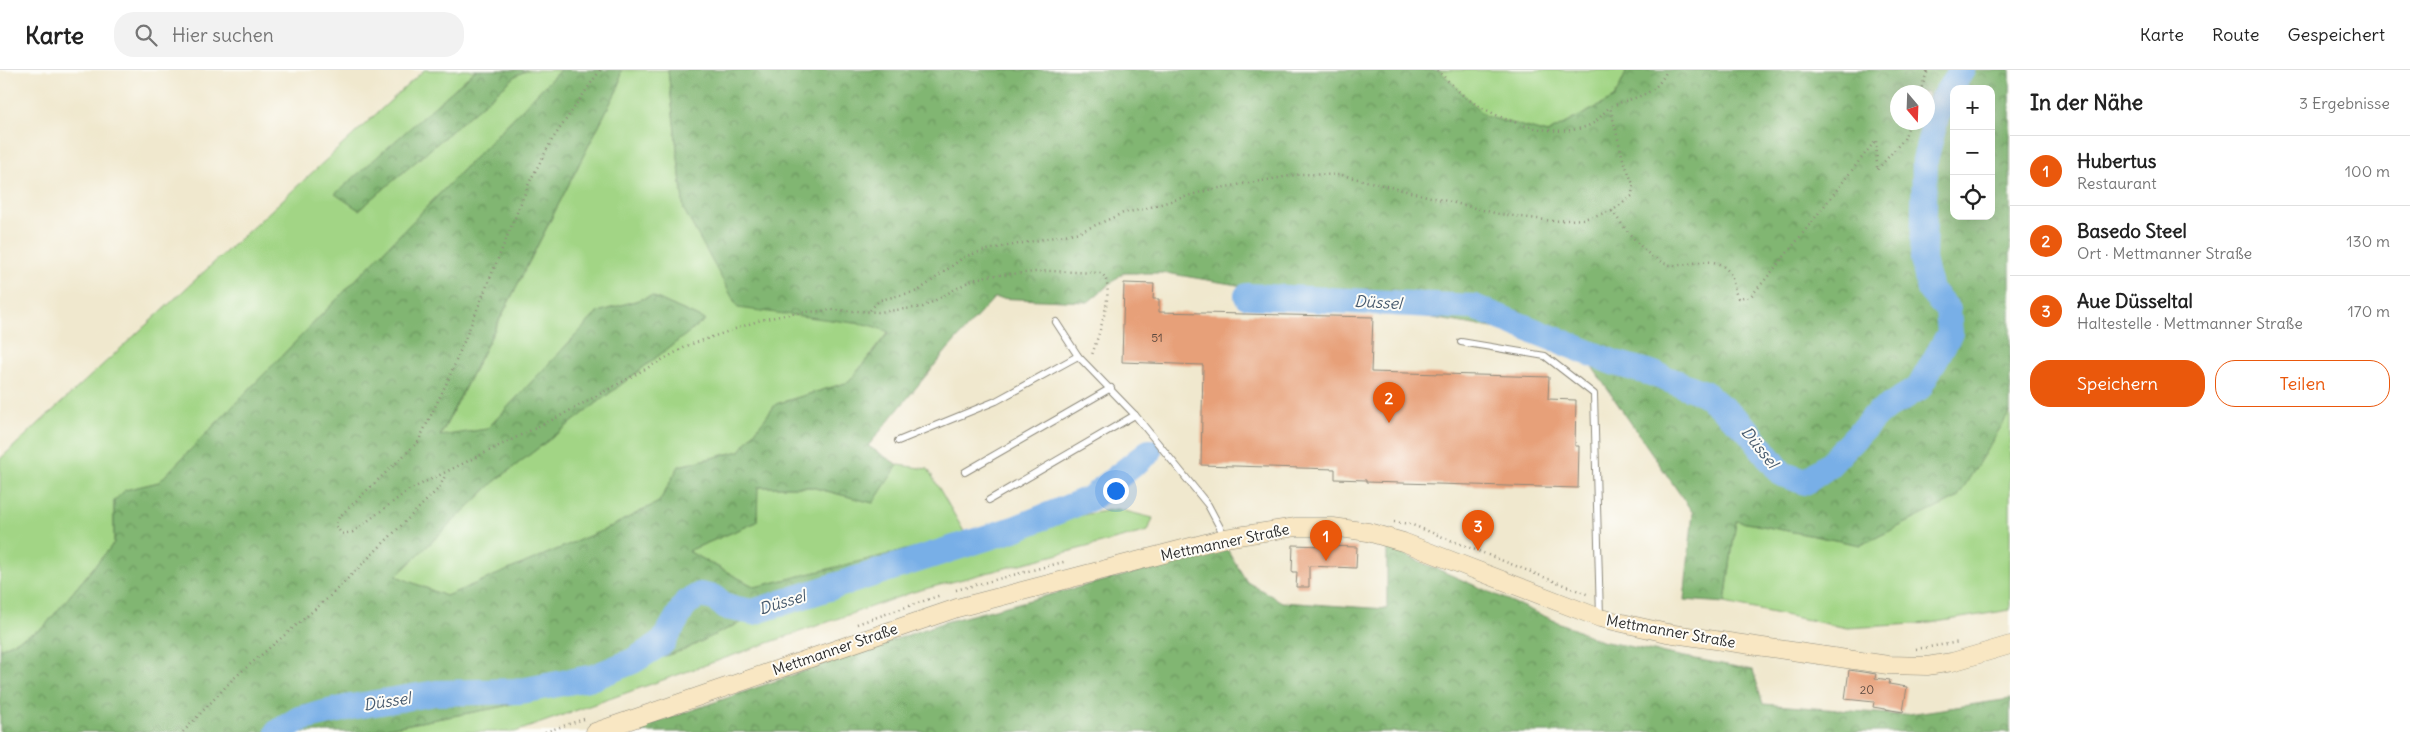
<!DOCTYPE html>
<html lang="de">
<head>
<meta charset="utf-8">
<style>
	:root { --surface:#fff; --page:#f2f2f2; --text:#222; --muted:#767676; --line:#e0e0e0; --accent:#ea580c }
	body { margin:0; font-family:Delius,sans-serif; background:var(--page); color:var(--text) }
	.controls { position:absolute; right:15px; top:15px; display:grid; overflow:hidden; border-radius:10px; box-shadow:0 5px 20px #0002 }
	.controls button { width:45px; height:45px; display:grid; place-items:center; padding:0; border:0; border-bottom:1px solid var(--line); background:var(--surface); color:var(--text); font:25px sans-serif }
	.compass { position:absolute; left:1890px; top:15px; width:45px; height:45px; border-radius:50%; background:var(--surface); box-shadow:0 5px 20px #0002; rotate:161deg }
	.you { position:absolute; left:1115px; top:420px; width:18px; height:18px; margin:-12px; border:4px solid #fff; border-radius:50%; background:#1a73e8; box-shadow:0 0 0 8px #1a73e833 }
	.badge { display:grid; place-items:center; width:32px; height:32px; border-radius:50%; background:var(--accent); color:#fff; font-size:16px; font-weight:700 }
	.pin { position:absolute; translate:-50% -41px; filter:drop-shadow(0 1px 2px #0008) }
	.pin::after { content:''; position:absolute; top:26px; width:18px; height:15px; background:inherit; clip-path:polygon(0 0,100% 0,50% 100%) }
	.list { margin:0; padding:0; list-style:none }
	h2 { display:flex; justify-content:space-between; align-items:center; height:65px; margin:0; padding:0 20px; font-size:21px }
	h2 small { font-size:16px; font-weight:400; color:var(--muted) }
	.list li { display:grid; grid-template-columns:32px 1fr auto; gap:15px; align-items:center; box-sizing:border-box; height:70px; padding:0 20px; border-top:1px solid var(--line) }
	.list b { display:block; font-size:19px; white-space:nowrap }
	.list p { margin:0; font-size:16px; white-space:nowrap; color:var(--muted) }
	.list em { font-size:16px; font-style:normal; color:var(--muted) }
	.actions { display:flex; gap:10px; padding:15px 20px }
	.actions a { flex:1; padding:11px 0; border:1px solid var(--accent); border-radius:20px; text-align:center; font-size:18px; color:var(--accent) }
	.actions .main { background:var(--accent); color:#fff }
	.icon { flex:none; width:28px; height:28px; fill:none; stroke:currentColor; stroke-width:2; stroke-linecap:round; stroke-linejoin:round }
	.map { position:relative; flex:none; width:2010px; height:662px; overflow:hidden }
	header { display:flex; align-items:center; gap:30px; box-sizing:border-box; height:70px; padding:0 25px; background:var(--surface); border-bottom:1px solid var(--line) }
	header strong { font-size:24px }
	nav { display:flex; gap:28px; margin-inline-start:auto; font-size:18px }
	.search { width:350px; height:45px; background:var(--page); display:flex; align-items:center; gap:12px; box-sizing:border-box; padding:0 18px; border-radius:20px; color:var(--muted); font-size:19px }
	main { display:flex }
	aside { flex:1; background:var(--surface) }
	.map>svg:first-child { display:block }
	.grass { fill:#a2d585; stroke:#668058 }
	.forest { fill:url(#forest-crowns); stroke:#56704e; fill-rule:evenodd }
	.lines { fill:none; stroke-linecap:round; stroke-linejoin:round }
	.river { stroke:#78afe7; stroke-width:26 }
	.building { fill:#e7a079 }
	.lane-casing { stroke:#8e8a7c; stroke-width:8 }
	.secondary-casing { stroke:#8e8a7c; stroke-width:19 }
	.path { stroke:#8e8a7c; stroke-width:2.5; stroke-dasharray:1 4; stroke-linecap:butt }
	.lane { stroke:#fff; stroke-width:6 }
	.secondary { stroke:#f9e7c3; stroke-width:18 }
	.labels { text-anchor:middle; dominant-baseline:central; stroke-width:4; stroke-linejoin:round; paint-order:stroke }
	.number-label { font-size:12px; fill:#5a483e }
	.street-label { font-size:15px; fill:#2b2b2b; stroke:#fdfcf7 }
	.water-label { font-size:16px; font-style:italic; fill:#46596d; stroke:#fdfcf7 }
</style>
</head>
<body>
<header>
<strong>Karte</strong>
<div class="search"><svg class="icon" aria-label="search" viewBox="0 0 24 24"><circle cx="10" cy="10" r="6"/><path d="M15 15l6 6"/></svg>Hier suchen</div>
<nav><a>Karte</a><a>Route</a><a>Gespeichert</a></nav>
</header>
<main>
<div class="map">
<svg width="2010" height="662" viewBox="0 0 2010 662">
	<defs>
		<pattern id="forest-crowns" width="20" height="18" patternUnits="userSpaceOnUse" patternTransform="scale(1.25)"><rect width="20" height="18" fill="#81b672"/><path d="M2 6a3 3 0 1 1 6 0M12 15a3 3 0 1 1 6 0" fill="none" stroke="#6a945e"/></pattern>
	</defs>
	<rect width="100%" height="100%" fill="#fdfcf7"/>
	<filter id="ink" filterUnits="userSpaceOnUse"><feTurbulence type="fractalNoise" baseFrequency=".02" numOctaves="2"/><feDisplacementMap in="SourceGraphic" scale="10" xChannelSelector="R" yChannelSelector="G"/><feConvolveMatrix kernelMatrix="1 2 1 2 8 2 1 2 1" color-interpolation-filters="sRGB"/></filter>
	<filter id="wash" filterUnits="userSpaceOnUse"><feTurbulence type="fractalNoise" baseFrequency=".0096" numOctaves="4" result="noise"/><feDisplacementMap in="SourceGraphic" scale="20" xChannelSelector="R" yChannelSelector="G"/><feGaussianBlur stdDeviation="1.12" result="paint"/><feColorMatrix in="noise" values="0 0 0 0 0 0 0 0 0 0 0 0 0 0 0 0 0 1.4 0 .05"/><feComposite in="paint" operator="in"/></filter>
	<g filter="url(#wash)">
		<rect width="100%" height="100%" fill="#f0e8ce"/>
		<g class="grass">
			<path d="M424,0H476L336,124L359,140L517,5L527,0H560L159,412L126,420L114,431V473L43,558L0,579V389Z"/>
			<path d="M621,0H668L684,140L870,255L889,261L849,312L776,334L740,381L679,396L659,432L606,459L446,526L396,506L494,412L705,250L652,226L598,242L487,359L440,367L619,16Z"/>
			<path d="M1439,0H1624L1626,3L1614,28L1547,63L1484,46Z"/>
			<path d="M2010,342V540L1930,553L1847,558L1725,533L1736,451L1861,475L1957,428Z"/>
			<path d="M898,395L928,399L966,465L1117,439L1153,448L1148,461L913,522L515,662H367L501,637L684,580L737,554L925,497L929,475L755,517L688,481L757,452V417H811L873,433Z"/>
		</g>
		<g class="forest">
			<path d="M476,0H527L517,5L359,140L335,124Z"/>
			<path d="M560,0H621L619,16L440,366L487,359L598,242L652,226L705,250L494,412L396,506L446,526L606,459L659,432L679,396L740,381L776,334L849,312L889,262L870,255L738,238L684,140L668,0H1439L1485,46L1547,63L1614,28L1626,3L1624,0H2010V342L1957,428L1861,475L1736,451L1725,533L1684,530L1693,443L1575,272L1166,203H1123L1088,232L994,228L947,280L868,376L898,395L873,433L811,417H758L757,452L688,481L755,517L930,474L925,497L737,554L684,580L501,637L367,662H0V579L43,558L114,473V431L125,420L159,412ZM1954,19H1991V146H1954ZM1928,22V52H1898V22Z"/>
			<path d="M1387,477L1601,571L1753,600L1763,634L1902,645L2010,629V662H629L945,552L1227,479L1247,512L1282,532L1387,539Z"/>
		</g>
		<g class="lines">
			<g class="river">
				<path d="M1247,226L1474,237L1615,293L1651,303L1704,323L1746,358L1782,404L1805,412L1828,396L1878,343L1919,318L1950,263L1948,240L1930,220L1923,189L1925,90L1940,33L1962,0"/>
				<path d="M278,662L299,649L351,637L436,623L521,621L594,607L633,591L663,572L686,533L700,525L715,528L726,537L753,542L1014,459L1091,428L1149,382"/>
			</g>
		</g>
		<g id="blocks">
			<g class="building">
				<path d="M1124,213L1154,214L1153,229H1159V242L1373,247L1371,302L1549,307L1548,329L1576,330L1575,376H1579L1578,418L1366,412V410L1335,409V399L1201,395L1203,295L1122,292Z"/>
				<path d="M1293,475L1357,477L1356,498L1309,496V517H1296L1297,502H1292Z"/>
				<path d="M1849,600L1876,604L1875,608L1890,610L1889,614L1907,617L1903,642L1873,637L1874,632L1845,629Z"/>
			</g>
		</g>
	</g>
	<g filter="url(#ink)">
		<use href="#blocks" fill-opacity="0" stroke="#8e8a7c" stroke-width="1"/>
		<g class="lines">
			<defs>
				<g id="lane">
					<path d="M1056,252L1078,286L1135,345L1208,435L1225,467"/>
					<path d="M1461,272L1545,286L1594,324L1600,547"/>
					<path d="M898,371L996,331L1078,286"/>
					<path d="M965,402L1111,318"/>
					<path d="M989,430L1135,345"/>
				</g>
				<path id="secondary" d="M595,662L957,538L1225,468L1296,457H1333L1368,462L1403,472L1600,548L1667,563L1888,595L1927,596L1952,592L2010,575"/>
			</defs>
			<use href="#lane" class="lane-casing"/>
			<use href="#secondary" class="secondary-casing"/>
			<g class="path">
				<path d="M600,0L552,70L530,111L449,308L418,372L339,447L335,455L342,464L353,462L409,420L560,346L689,275L761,250L794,243L832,240L878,242L923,237L970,211L986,206L1048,201L1101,203C1118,215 1097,268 1092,285"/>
				<path d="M1437,0C1447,9 1457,21 1468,29C1498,50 1556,72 1592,54C1600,50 1604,40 1612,36C1637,25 1654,28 1667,0"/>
				<path d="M1920,22L1928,0"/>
				<path d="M1612,141C1625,158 1648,192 1671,195C1690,197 1708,185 1724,197C1735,205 1732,217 1738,228L1751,226C1795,176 1834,122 1876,70L1877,100L1904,69L1910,52"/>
				<path d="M870,240L880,230L918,221L964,187L982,181L1080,162L1123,143L1144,139L1208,120L1302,104L1342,105L1499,144L1553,151L1583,149L1612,141L1632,126L1633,114L1623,89L1610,37"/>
				<path d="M1394,452L1410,454L1589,525"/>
				<path d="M956,520L1067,491"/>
				<path d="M857,554L941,525"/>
				<path d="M1916,579L1960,572"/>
				<path d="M183,662L233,609L327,529L433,424L439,418L446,404"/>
				<path d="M545,662L587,648"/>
			</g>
			<use href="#lane" class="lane"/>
			<use href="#secondary" class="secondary"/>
		</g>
	</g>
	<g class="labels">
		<g class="number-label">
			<text x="1157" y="267">51</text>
			<text x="1867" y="619">20</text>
		</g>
		<g class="street-label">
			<text transform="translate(1225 472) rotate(-12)">Mettmanner Straße</text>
			<text transform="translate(1671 561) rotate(10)">Mettmanner Straße</text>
			<text transform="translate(835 579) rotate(-19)">Mettmanner Straße</text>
		</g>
		<g class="water-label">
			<text transform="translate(1378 232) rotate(3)">Düssel</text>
			<text transform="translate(1760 377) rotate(51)">Düssel</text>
			<text transform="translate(782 532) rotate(-17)">Düssel</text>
			<text transform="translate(387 631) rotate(-9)">Düssel</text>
		</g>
	</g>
</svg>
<div class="controls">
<button>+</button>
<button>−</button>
<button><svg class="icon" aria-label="locate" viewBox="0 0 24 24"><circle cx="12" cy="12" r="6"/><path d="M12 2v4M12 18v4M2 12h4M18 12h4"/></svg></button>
</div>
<svg class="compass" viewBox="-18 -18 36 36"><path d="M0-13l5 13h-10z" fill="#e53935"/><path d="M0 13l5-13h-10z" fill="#767676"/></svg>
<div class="you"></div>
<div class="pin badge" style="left:1326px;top:491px">1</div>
<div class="pin badge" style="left:1389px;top:353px">2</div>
<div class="pin badge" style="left:1478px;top:481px">3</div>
</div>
<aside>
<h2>In der Nähe<small>3 Ergebnisse</small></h2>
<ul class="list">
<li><span class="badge">1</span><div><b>Hubertus</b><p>Restaurant</p></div><em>100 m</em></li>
<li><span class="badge">2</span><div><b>Basedo Steel</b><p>Ort · Mettmanner Straße</p></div><em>130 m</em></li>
<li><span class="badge">3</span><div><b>Aue Düsseltal</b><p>Haltestelle · Mettmanner Straße</p></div><em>170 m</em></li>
</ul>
<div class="actions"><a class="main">Speichern</a><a>Teilen</a></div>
</aside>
</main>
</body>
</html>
